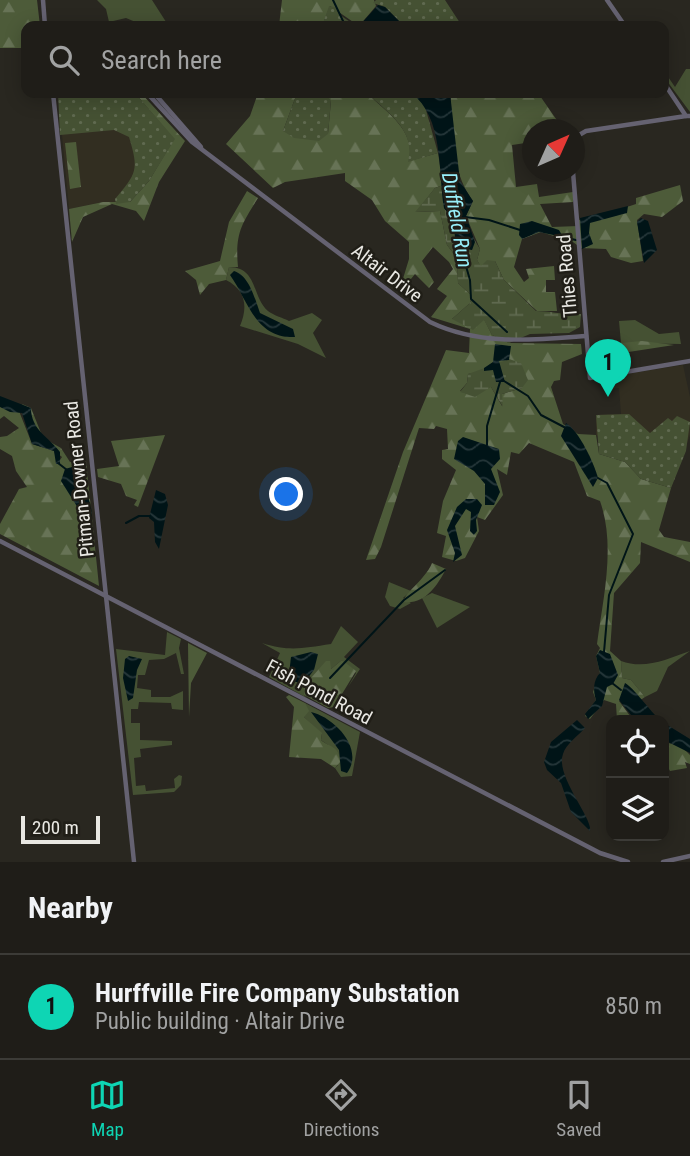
<!DOCTYPE html>
<html lang="en">
<head>
<meta charset="utf-8">
<style>
	:root { --surface:#1f1d18; --page:#2c2a25; --text:#f1f3f6; --muted:#a1a2a2; --line:#3c3b37; --accent:#0ed5b4 }
	body { margin:0; font-family:"Roboto Condensed",sans-serif; background:var(--page); color:var(--text) }
	.controls { position:absolute; right:21px; bottom:21px; display:grid; overflow:hidden; border-radius:14px; box-shadow:0 4px 18px #0003 }
	.controls button { width:63px; height:63px; display:grid; place-items:center; padding:0; border:0; border-bottom:2px solid var(--line); background:var(--surface); color:var(--text); font:35px sans-serif }
	.compass { position:absolute; left:522px; top:119px; width:63px; height:63px; border-radius:50%; background:var(--surface); box-shadow:0 4px 18px #0003; rotate:45deg }
	.scale { position:absolute; left:21px; bottom:18px; width:79px; box-sizing:border-box; padding-left:7px; border:4px solid #e9e8e3; border-top:0; font-size:19px; line-height:24px; white-space:nowrap; color:#e9e8e3; -webkit-text-stroke:5px #201e17; paint-order:stroke }
	.you { position:absolute; left:287px; top:495px; width:24px; height:24px; margin:-18px; border:5px solid #fff; border-radius:50%; background:#1a73e8; box-shadow:0 0 0 10px #1a73e833 }
	.badge { display:grid; place-items:center; width:46px; height:46px; border-radius:50%; background:var(--accent); color:#111; font-size:23px; font-weight:700 }
	.pin { position:absolute; translate:-50% -58px; filter:drop-shadow(0 2px 4px #0008) }
	.pin::after { content:''; position:absolute; top:37px; width:24px; height:21px; background:inherit; clip-path:polygon(0 0,100% 0,50% 100%) }
	.list { margin:0; padding:0; list-style:none }
	h2 { display:flex; justify-content:space-between; align-items:center; height:91px; margin:0; padding:0 28px; font-size:30px }
	h2 small { font-size:23px; font-weight:400; color:var(--muted) }
	.list li { display:grid; grid-template-columns:46px 1fr auto; gap:21px; align-items:center; box-sizing:border-box; height:105px; padding:0 28px; border-top:2px solid var(--line) }
	.list b { display:block; font-size:26px; white-space:nowrap }
	.list p { margin:0; font-size:23px; white-space:nowrap; color:var(--muted) }
	.list em { font-size:23px; font-style:normal; color:var(--muted) }
	.icon { flex:none; width:38px; height:38px; fill:none; stroke:currentColor; stroke-width:2; stroke-linecap:round; stroke-linejoin:round }
	.map { position:relative; flex:none; width:690px; height:862px; overflow:hidden }
	.search { position:absolute; background:var(--surface); box-shadow:0 4px 18px #0003; left:21px; right:21px; top:21px; height:77px; display:flex; align-items:center; gap:18px; box-sizing:border-box; padding:0 24px; border-radius:14px; color:var(--muted); font-size:26px }
	.sheet { height:196px; background:var(--surface) }
	nav { display:flex; justify-content:space-around; align-items:center; box-sizing:border-box; height:98px; border-top:2px solid var(--line); background:var(--surface); font-size:19px; color:var(--muted) }
	nav a { display:grid; justify-items:center; gap:4px }
	nav .on { color:var(--accent) }
	.map>svg:first-child { display:block }
	.built { fill:#322e21 }
	.grass { fill:#455133 }
	.forest { fill:url(#forest-firs); fill-rule:evenodd }
	.wetland { fill:url(#wetland-marsh) }
	.park { fill:url(#park-dots) }
	.water { fill:url(#water-waves) }
	.lines { fill:none; stroke-linecap:round; stroke-linejoin:round }
	.stream { stroke:#001417; stroke-width:2 }
	.minor { stroke:#656271; stroke-width:4.5 }
	.labels { text-anchor:middle; dominant-baseline:central; stroke-width:5; stroke-linejoin:round; paint-order:stroke }
	.street-label { font-size:19px; fill:#e9e8e3; stroke:#201e17 }
	.water-label { font-size:21px; font-style:italic; fill:#98effa; stroke:#201e17 }
</style>
</head>
<body>
<div class="map">
<svg width="690" height="862" viewBox="0 0 690 862">
	<defs>
		<pattern id="forest-firs" width="22" height="20" patternUnits="userSpaceOnUse" patternTransform="scale(1.75)"><rect width="22" height="20" fill="#4d5b39"/><path d="M5 1l3.5 6h-7zM16 11l3.5 6h-7z" fill="#677356"/></pattern>
		<pattern id="wetland-marsh" width="20" height="14" patternUnits="userSpaceOnUse" patternTransform="scale(1.75)"><rect width="20" height="14" fill="#455133"/><path d="M1 5h8M5 5V1M11 12h8M15 12V8" fill="none" stroke="#606a50"/></pattern>
		<pattern id="park-dots" width="8" height="8" patternUnits="userSpaceOnUse" patternTransform="scale(1.75)"><rect width="8" height="8" fill="#455133"/><path d="M2 2h.1M6 6h.1" fill="none" stroke="#606a50" stroke-width="1.8" stroke-linecap="round"/></pattern>
		<pattern id="water-waves" width="16" height="10" patternUnits="userSpaceOnUse" patternTransform="scale(1.75)"><rect width="16" height="10" fill="#001417"/><path d="M0 5q4-4 8 0t8 0" fill="none" stroke="#253639"/></pattern>
	</defs>
	<rect width="100%" height="100%" fill="#292720"/>
	<g class="built">
		<path d="M58,93H135L175,139L130,202H103L69,209Z"/>
		<path d="M683,365L690,397V435L671,488L596,435V415L621,414L619,388L609,389L607,377Z"/>
	</g>
	<g class="grass">
		<path d="M97,0H152L168,25H188L145,26L126,18L109,22L106,9Z"/>
		<path d="M686,69H690V112L664,77V71L675,87Z"/>
		<path d="M229,267C258,267 252,298 268,311C273,315 283,318 289,321L312,313L322,320L313,333L326,358L298,344L240,326C248,307 246,290 226,280Z"/>
		<path d="M635,320L659,334L679,332L681,344L621,343L619,321Z"/>
		<path d="M389,582L411,591L403,598L411,603L400,609L390,606L385,597Z"/>
		<path d="M432,593L470,607L437,628L422,598Z"/>
		<path d="M341,626L358,642L344,657L360,669L348,687L356,673L342,660L331,669L329,666C317,673 307,682 304,695L307,698L269,677L280,653L262,643C290,652 303,648 331,644Z"/>
		<path d="M167,632L181,639L179,648L184,674H181L176,653L164,659L149,660L145,675H138L137,688L151,690V697H170L183,691V710L172,709L171,703L139,702L138,709H131V723H140V740L172,741V745L140,749L141,757L134,758L136,786L145,785L146,791L175,788L174,779L179,775L182,776L181,785L174,792L133,795L116,649L165,655Z"/>
		<path d="M690,651L668,667L657,691L645,697L631,680L622,678L621,661C645,670 667,659 690,651Z"/>
		<path d="M305,703L360,732L352,776L341,777L335,768L338,765L328,745L321,740L322,734L304,717Z"/>
	</g>
	<g class="forest">
		<path d="M0,0H37L40,26H26V48H0Z"/>
		<path d="M282,0H374L376,6L359,26L330,6L322,26H279Z"/>
		<path d="M135,93H141L185,141L159,182L144,221L136,211L112,204L83,217L72,242L69,209L103,202H130L149,181L174,139Z"/>
		<path d="M258,93H297L283,131L328,134L331,101L322,93H367C387,113 416,130 409,161L438,153L443,185L435,188L416,212L440,211L447,245L457,258L458,283L472,296L470,303L452,319H484L492,335L509,343L581,344L582,354L562,362L560,380L554,381L551,387L563,424L578,434L596,435L599,454L625,462L641,479L671,488L659,530L664,537L690,542V562L641,542L640,563L614,593L610,651L621,661L622,678L631,680L645,697L639,701H619L633,720H617L616,704L604,700L590,719L585,716L596,700L593,692L600,673L596,656L600,648L597,644C603,598 616,546 600,501L587,496L574,462L529,443L519,454L511,452L507,475L497,469L503,495L485,520L477,517L479,531L465,558L456,561L442,557L446,536L437,533L443,501L456,470L442,459V450L448,449L447,429L436,426L434,429L419,428L381,547L375,559L366,560L403,452L446,350L469,353L470,329L431,317L447,296L437,289L453,269L449,262L433,247L422,261L434,282L429,288L415,274L406,285L402,282L409,259V242L385,221L372,200L345,181V173L285,182L273,188L226,144L250,116ZM493,362L522,388L502,394V406L491,387L460,391L467,383L468,374L482,371Z"/>
		<path d="M451,93H538L563,129L532,130V142L512,145L516,187L537,184L539,197L573,192V202L540,204L552,227L579,226V220L630,206L636,204V198L680,185L683,201L662,217L644,214L637,220L643,261L631,263L611,257L606,249L581,248L573,242L541,232L522,239L514,267L524,282L529,278L526,269L554,266L555,280H546V292H555L557,311H537L504,280L495,261L481,267L477,260L480,249L466,216L473,201C452,173 449,127 451,93Z"/>
		<path d="M76,142L81,187L70,189L65,143Z"/>
		<path d="M247,191L258,198C241,225 235,234 238,267H229L226,280L209,284L200,295L196,280L185,271L220,261L229,222Z"/>
		<path d="M642,341L674,345L622,353L621,343Z"/>
		<path d="M22,404L31,408L43,438L61,448L70,462L86,461L99,586L0,534V524L19,489L27,487L16,471L12,456L0,449V437L7,436L19,428L4,416L0,419V405L19,411L32,444L54,451L58,463L62,457L38,437Z"/>
		<path d="M165,435L138,507L134,505L137,500L126,496L121,484L98,477L97,469L119,466L111,441Z"/>
		<path d="M432,563L446,569C437,586 425,605 403,602C405,592 425,580 432,563Z"/>
		<path d="M188,643L207,653L191,683L189,717Z"/>
		<path d="M342,660L356,671L334,707L328,708L304,695V686L326,661H330L331,669Z"/>
		<path d="M289,695L305,703L309,711L304,717L322,733L321,740C330,748 339,745 340,762L335,768L321,759L289,757L294,707L286,697Z"/>
		<path d="M664,742L681,746L690,755V764L685,762L687,768L670,771L664,759Z"/>
	</g>
	<g class="wetland">
		<path d="M443,185L444,208L453,219L457,247L472,250L474,239L480,249L477,260L481,266L487,260L495,261L504,280L536,311C552,311 566,316 581,314L580,327L569,333L530,334L509,343L492,335L484,320L473,330L452,319L470,303L472,296L458,283L457,258L447,245L440,211L415,212L435,188Z"/>
		<path d="M509,359L521,363L528,380L522,388L502,394L503,407L491,387L475,397L460,392L467,383L468,374Z"/>
	</g>
	<g class="park">
		<path d="M376,0H445L462,26H404L385,7L373,3Z"/>
		<path d="M329,6L335,7L340,15L356,26H322Z"/>
		<path d="M58,93H135L175,139L149,181L130,202L116,204L115,199C137,173 139,170 129,137L114,130L60,135Z"/>
		<path d="M297,93H322L331,100L328,134L319,141L294,138L283,131Z"/>
		<path d="M367,93H411L424,103L438,153L408,162C416,130 388,113 367,93Z"/>
		<path d="M629,414L650,433L668,418L672,421L677,416L690,422L686,451L671,488L641,479L625,462L599,454L596,415Z"/>
	</g>
	<g class="water">
		<path d="M378,5L385,7L404,26H359Z"/>
		<path d="M411,93H450L460,181L473,201L466,216L475,242L472,250L456,246L453,219L444,208C438,172 444,117 411,93Z"/>
		<path d="M628,206L627,213L590,223L589,233L593,244L582,249L580,218Z"/>
		<path d="M641,218L648,221L657,250L644,263L637,222Z"/>
		<path d="M532,221L559,230L563,237L539,232L522,239L519,235L520,224Z"/>
		<path d="M234,271C249,275 255,299 260,313L293,329L295,337C255,339 248,300 230,275Z"/>
		<path d="M495,344L511,346L509,360L499,361L505,382H496L493,370L484,371V368L493,362Z"/>
		<path d="M0,396L31,408C31,430 49,437 60,452V464H56L54,451L32,444L22,413L10,412L0,407Z"/>
		<path d="M566,423C579,431 594,463 598,478L593,487L561,436Z"/>
		<path d="M463,437L499,449L500,459L491,469L500,492L494,505H485V484L474,471L454,459L458,441Z"/>
		<path d="M72,467C81,477 98,512 90,527L61,481L65,469Z"/>
		<path d="M156,490L165,494L168,505L159,549L155,542L154,522L149,518Z"/>
		<path d="M466,499H477L482,505L476,520L477,531L474,535L470,531L471,512L466,509L455,526L462,555L453,562L455,553L447,530L457,507Z"/>
		<path d="M600,650L610,654L618,675L613,684L607,687L602,706L588,719L585,714L596,700C593,691 593,680 600,673L596,656Z"/>
		<path d="M311,652L318,654L314,670L303,684L293,681L289,674L291,657Z"/>
		<path d="M129,656L142,659L137,670L133,698L128,701L123,678L125,659Z"/>
		<path d="M625,683C633,687 651,712 660,720H635L619,700Z"/>
		<path d="M311,712C334,717 365,749 347,773L341,771L339,750Z"/>
		<path d="M577,720L585,728C578,736 566,744 563,754C555,776 593,818 590,831L571,812L561,783L547,770L544,762L551,742Z"/>
		<path d="M664,723L690,739V753L664,740Z"/>
	</g>
	<g class="lines">
		<g class="stream">
			<path d="M333,0L344,23"/>
			<path d="M465,217L489,220L520,230"/>
			<path d="M562,237L576,240"/>
			<path d="M461,249L470,280L471,299L507,332"/>
			<path d="M504,381L528,396L541,415L564,427"/>
			<path d="M487,445V426L500,382"/>
			<path d="M58,463L67,470"/>
			<path d="M598,478L607,483L633,534L609,595L604,652"/>
			<path d="M126,523L139,516H150"/>
			<path d="M330,678L404,600L445,570"/>
			<path d="M612,683L621,690"/>
		</g>
		<g class="minor">
			<path d="M43,0L45,26"/>
			<path d="M607,0L625,26"/>
			<path d="M664,83L686,116H690"/>
			<path d="M53,93L134,862"/>
			<path d="M147,93L192,142L430,322C480,346 533,340 586,336"/>
			<path d="M154,93L201,147"/>
			<path d="M574,138L586,131L686,116"/>
			<path d="M573,172L590,378L690,361"/>
			<path d="M0,541L600,853L628,862"/>
			<path d="M663,862L690,856"/>
		</g>
	</g>
	<g class="labels">
		<g class="street-label">
			<text transform="translate(387 273) rotate(37)">Altair Drive</text>
			<text transform="translate(567 276) rotate(-95)">Thies Road</text>
			<text transform="translate(79 479) rotate(-96)">Pitman-Downer Road</text>
			<text transform="translate(319 692) rotate(28)">Fish Pond Road</text>
		</g>
		<g class="water-label">
			<text transform="translate(457 220) rotate(80)">Duffield Run</text>
		</g>
	</g>
</svg>
<div class="controls">
<button><svg class="icon" aria-label="locate" viewBox="0 0 24 24"><circle cx="12" cy="12" r="6"/><path d="M12 2v4M12 18v4M2 12h4M18 12h4"/></svg></button>
<button><svg class="icon" aria-label="layers" viewBox="0 0 24 24"><path d="M12 4l9 5-9 5-9-5zM3 14l9 5 9-5"/></svg></button>
</div>
<svg class="compass" viewBox="-18 -18 36 36"><path d="M0-13l5 13h-10z" fill="#e53935"/><path d="M0 13l5-13h-10z" fill="#a1a2a2"/></svg>
<div class="scale">200 m</div>
<div class="you"></div>
<div class="pin badge" style="left:608px;top:397px">1</div>
<div class="search"><svg class="icon" aria-label="search" viewBox="0 0 24 24"><circle cx="10" cy="10" r="6"/><path d="M15 15l6 6"/></svg>Search here</div>
</div>
<section class="sheet">
<h2>Nearby<small></small></h2>
<ul class="list">
<li><span class="badge">1</span><div><b>Hurffville Fire Company Substation</b><p>Public building · Altair Drive</p></div><em>850 m</em></li>
</ul>
</section>
<nav>
<a class="on"><svg class="icon" aria-label="map" viewBox="0 0 24 24"><path d="M3 6l6-2 6 2 6-2v14l-6 2-6-2-6 2zM9 4v14M15 6v14"/></svg>Map</a>
<a><svg class="icon" aria-label="directions" viewBox="0 0 24 24"><path d="M12 3l9 9-9 9-9-9zM9 14v-3h6M13 9l2 2-2 2"/></svg>Directions</a>
<a><svg class="icon" aria-label="saved" viewBox="0 0 24 24"><path d="M7 4h10v16l-5-4-5 4z"/></svg>Saved</a>
</nav>
</body>
</html>
